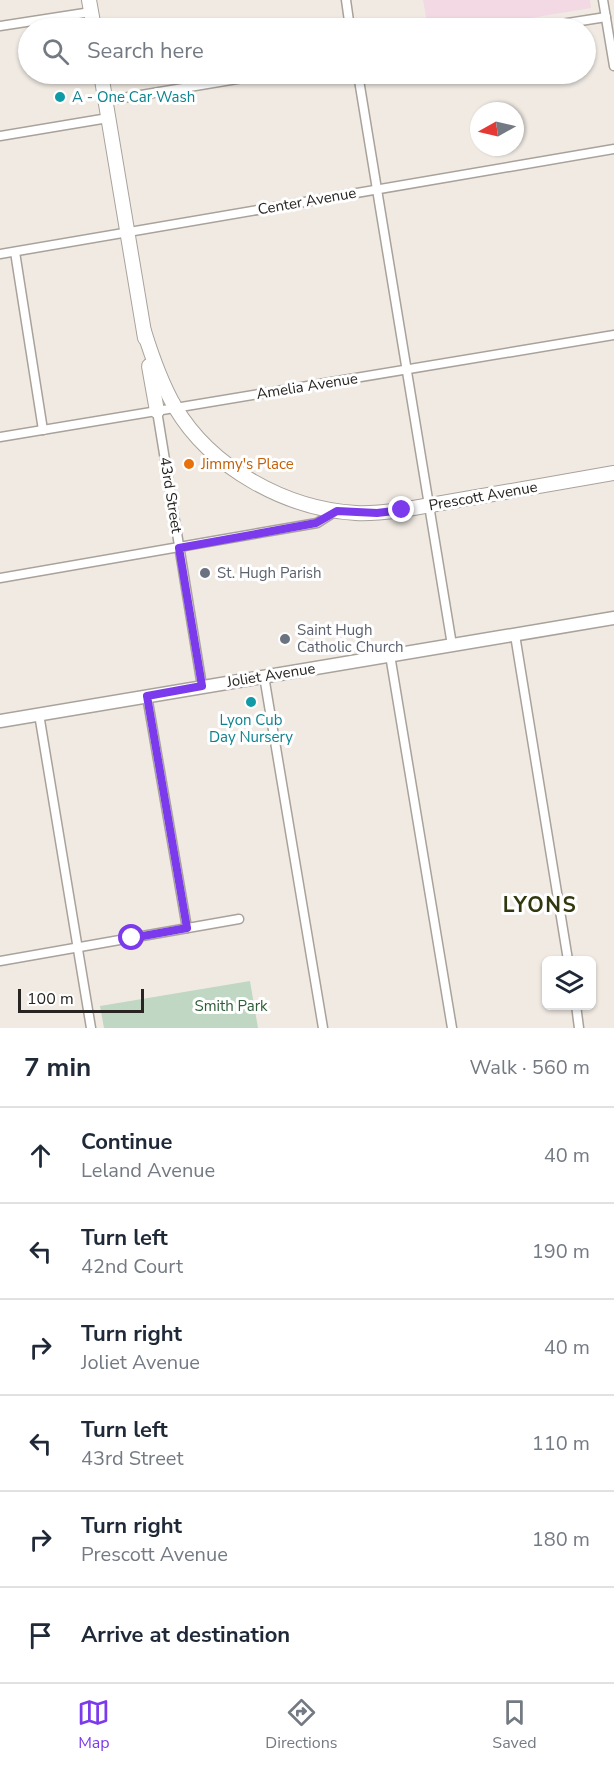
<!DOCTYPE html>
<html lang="en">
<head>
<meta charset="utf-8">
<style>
	:root { --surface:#fff; --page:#f2f2f3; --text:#1f2937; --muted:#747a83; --line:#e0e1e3; --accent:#7c3aed }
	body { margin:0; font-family:"Nunito Sans",sans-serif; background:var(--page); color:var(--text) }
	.controls { position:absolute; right:18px; bottom:18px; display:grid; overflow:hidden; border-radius:9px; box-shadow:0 2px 4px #0004 }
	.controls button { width:54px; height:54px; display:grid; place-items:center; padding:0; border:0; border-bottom:2px solid var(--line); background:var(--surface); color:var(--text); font:30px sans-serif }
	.compass { position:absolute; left:470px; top:102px; width:54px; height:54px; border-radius:50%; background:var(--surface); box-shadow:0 2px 4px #0004; rotate:262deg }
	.scale { position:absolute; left:18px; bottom:15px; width:126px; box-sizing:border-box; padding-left:6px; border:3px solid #272422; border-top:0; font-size:16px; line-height:21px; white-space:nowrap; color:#272422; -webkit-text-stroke:4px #fff; paint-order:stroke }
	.stop { position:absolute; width:18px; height:18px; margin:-14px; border:4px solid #7c3aed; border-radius:50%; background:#fff }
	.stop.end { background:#7c3aed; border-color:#fff; box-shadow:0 2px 6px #0008 }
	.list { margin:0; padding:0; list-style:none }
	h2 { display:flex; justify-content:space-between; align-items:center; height:78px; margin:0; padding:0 24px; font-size:26px }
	h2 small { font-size:20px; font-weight:400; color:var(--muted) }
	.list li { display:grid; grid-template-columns:39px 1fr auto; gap:18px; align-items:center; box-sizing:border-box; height:96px; padding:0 24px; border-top:2px solid var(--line) }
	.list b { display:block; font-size:22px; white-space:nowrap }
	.list p { margin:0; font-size:20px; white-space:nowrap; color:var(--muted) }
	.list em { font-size:20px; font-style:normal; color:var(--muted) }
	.icon { flex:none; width:33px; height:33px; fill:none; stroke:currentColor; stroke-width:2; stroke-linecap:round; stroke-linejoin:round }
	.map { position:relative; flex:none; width:614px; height:1028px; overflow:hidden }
	.search { position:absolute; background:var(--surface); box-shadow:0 2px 4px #0004; left:18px; right:18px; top:18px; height:66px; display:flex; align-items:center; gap:15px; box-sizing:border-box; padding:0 21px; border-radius:33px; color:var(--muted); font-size:22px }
	.sheet { height:654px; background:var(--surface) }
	nav { display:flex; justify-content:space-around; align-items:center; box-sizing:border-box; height:84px; border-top:2px solid var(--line); background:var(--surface); font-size:16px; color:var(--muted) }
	nav a { display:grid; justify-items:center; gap:3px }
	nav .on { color:var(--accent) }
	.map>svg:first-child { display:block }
	.education { fill:#f2d9e4 }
	.green { fill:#c0d8c3 }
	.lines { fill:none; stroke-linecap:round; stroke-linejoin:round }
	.street-casing { stroke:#a8a29b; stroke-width:11 }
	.secondary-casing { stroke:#a8a29b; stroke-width:15 }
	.primary-casing { stroke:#a8a29b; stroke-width:16 }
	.street { stroke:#fff; stroke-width:8 }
	.secondary { stroke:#fff; stroke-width:12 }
	.primary { stroke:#fff; stroke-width:14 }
	.route { stroke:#7c3aed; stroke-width:8 }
	.culture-dot { fill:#0f9aa8; stroke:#fff; stroke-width:2 }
	.food-dot { fill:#e8710a; stroke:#fff; stroke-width:2 }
	.worship-dot { fill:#6b7280; stroke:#fff; stroke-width:2 }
	.labels { text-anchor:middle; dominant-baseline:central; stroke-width:6; stroke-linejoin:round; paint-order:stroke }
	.culture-label { font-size:15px; fill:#0d838f; stroke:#fff; text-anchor:start }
	.street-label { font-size:15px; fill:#272422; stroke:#fff }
	.food-label { font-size:15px; fill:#c56008; stroke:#fff; text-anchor:start }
	.worship-label { font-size:15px; fill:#5b616d; stroke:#fff; text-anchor:start }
	.park-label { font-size:15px; fill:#2c5e37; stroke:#fff }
	.district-label { font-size:21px; font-weight:bold; letter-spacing:1.5px; fill:#313810; stroke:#fff }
</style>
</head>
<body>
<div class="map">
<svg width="614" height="1028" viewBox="0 0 614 1028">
	<rect width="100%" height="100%" fill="#f0eae3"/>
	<path class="education" d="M423,0H590L591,8L471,28H428Z"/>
	<path class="green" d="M250,981L258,1028H104L100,1006Z"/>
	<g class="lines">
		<defs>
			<g id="street">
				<path d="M346,0L350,28"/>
				<path d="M603,0L614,66"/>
				<path d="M0,26L91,12"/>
				<path d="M536,28L606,17"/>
				<path d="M358,74L452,645"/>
				<path d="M105,101L267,74"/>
				<path d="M0,136L108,118"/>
				<path d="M15,252L43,430"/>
				<path d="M0,254L614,149"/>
				<path d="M157,411L202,686"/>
				<path d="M0,437L614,335"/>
				<path d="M0,578L317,523L336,511"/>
				<path d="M515,635L568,960"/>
				<path d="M390,655L452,1028"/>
				<path d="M264,676L323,1028"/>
				<path d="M147,696L187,928"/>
				<path d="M39,714L91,1028"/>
				<path d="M0,961L239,919"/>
				<path d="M576,1005L579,1028"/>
			</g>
			<path id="secondary" d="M0,721L614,618"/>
			<g id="primary">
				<path d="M89,0L94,28"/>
				<path d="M101,74L145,338"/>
				<path d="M144,331C152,357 161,383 175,407C211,468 286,509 356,513C371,514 386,512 402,510L614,473"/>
				<path d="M149,366L157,411"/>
			</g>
		</defs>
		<use href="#street" class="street-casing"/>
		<use href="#secondary" class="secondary-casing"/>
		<use href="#primary" class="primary-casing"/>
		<use href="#street" class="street"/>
		<use href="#secondary" class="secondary"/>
		<use href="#primary" class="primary"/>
	</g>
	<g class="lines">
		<path class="route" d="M132,938L187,928L147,696L202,686L179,548L316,523L337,511L377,513L402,510"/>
	</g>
	<g class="culture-dot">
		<circle cx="60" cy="97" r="6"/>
		<circle cx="251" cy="702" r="6"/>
	</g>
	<circle class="food-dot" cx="189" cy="464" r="6"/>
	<g class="worship-dot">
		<circle cx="205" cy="573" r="6"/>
		<circle cx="285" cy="639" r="6"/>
	</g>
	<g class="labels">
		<g class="culture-label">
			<text x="72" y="97">A - One Car Wash</text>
			<text x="251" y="720" text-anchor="middle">Lyon Cub<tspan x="251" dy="17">Day Nursery</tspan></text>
		</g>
		<g class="street-label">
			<text transform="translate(307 201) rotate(-10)">Center Avenue</text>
			<text transform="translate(307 386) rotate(-9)">Amelia Avenue</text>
			<text transform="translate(171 495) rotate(81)">43rd Street</text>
			<text transform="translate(483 496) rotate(-10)">Prescott Avenue</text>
			<text transform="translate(271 675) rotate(-9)">Joliet Avenue</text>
		</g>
		<g class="food-label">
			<text x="201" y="464">Jimmy's Place</text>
		</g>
		<g class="worship-label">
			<text x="217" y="573">St. Hugh Parish</text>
			<text x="297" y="630">Saint Hugh<tspan x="297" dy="17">Catholic Church</tspan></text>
		</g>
		<g class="park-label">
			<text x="231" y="1006">Smith Park</text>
		</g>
		<g class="district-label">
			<text x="540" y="905">LYONS</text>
		</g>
	</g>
</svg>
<div class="controls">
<button><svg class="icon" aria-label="layers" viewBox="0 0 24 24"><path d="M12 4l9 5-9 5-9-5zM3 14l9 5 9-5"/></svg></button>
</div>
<svg class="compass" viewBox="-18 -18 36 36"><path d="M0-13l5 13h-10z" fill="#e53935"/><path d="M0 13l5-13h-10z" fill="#747a83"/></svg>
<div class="scale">100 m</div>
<div class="stop" style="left:132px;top:938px"></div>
<div class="stop end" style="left:402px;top:510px"></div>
<div class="search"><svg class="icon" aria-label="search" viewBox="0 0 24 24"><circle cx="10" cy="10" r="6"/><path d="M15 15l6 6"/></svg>Search here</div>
</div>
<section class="sheet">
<h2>7 min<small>Walk · 560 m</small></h2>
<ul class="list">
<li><svg class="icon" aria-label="ahead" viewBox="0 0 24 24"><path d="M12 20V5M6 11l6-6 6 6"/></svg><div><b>Continue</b><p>Leland Avenue</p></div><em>40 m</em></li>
<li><svg class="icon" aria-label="left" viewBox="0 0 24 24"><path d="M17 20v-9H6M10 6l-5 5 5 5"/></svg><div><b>Turn left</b><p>42nd Court</p></div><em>190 m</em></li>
<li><svg class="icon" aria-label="right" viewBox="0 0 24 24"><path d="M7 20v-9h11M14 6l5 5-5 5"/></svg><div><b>Turn right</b><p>Joliet Avenue</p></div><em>40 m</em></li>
<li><svg class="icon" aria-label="left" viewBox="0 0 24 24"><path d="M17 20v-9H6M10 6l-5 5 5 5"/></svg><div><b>Turn left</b><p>43rd Street</p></div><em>110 m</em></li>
<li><svg class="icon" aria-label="right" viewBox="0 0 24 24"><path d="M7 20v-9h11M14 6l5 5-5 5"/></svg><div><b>Turn right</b><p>Prescott Avenue</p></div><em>180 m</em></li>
<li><svg class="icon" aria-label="arrive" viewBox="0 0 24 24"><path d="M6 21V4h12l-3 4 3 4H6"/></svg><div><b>Arrive at destination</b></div></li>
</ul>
</section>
<nav>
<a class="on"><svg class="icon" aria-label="map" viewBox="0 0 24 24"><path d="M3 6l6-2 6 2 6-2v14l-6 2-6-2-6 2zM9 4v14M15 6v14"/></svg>Map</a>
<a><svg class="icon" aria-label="directions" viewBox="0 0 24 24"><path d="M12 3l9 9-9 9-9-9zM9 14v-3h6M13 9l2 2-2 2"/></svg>Directions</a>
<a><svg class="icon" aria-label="saved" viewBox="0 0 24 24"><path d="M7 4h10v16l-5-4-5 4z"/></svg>Saved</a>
</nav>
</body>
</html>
